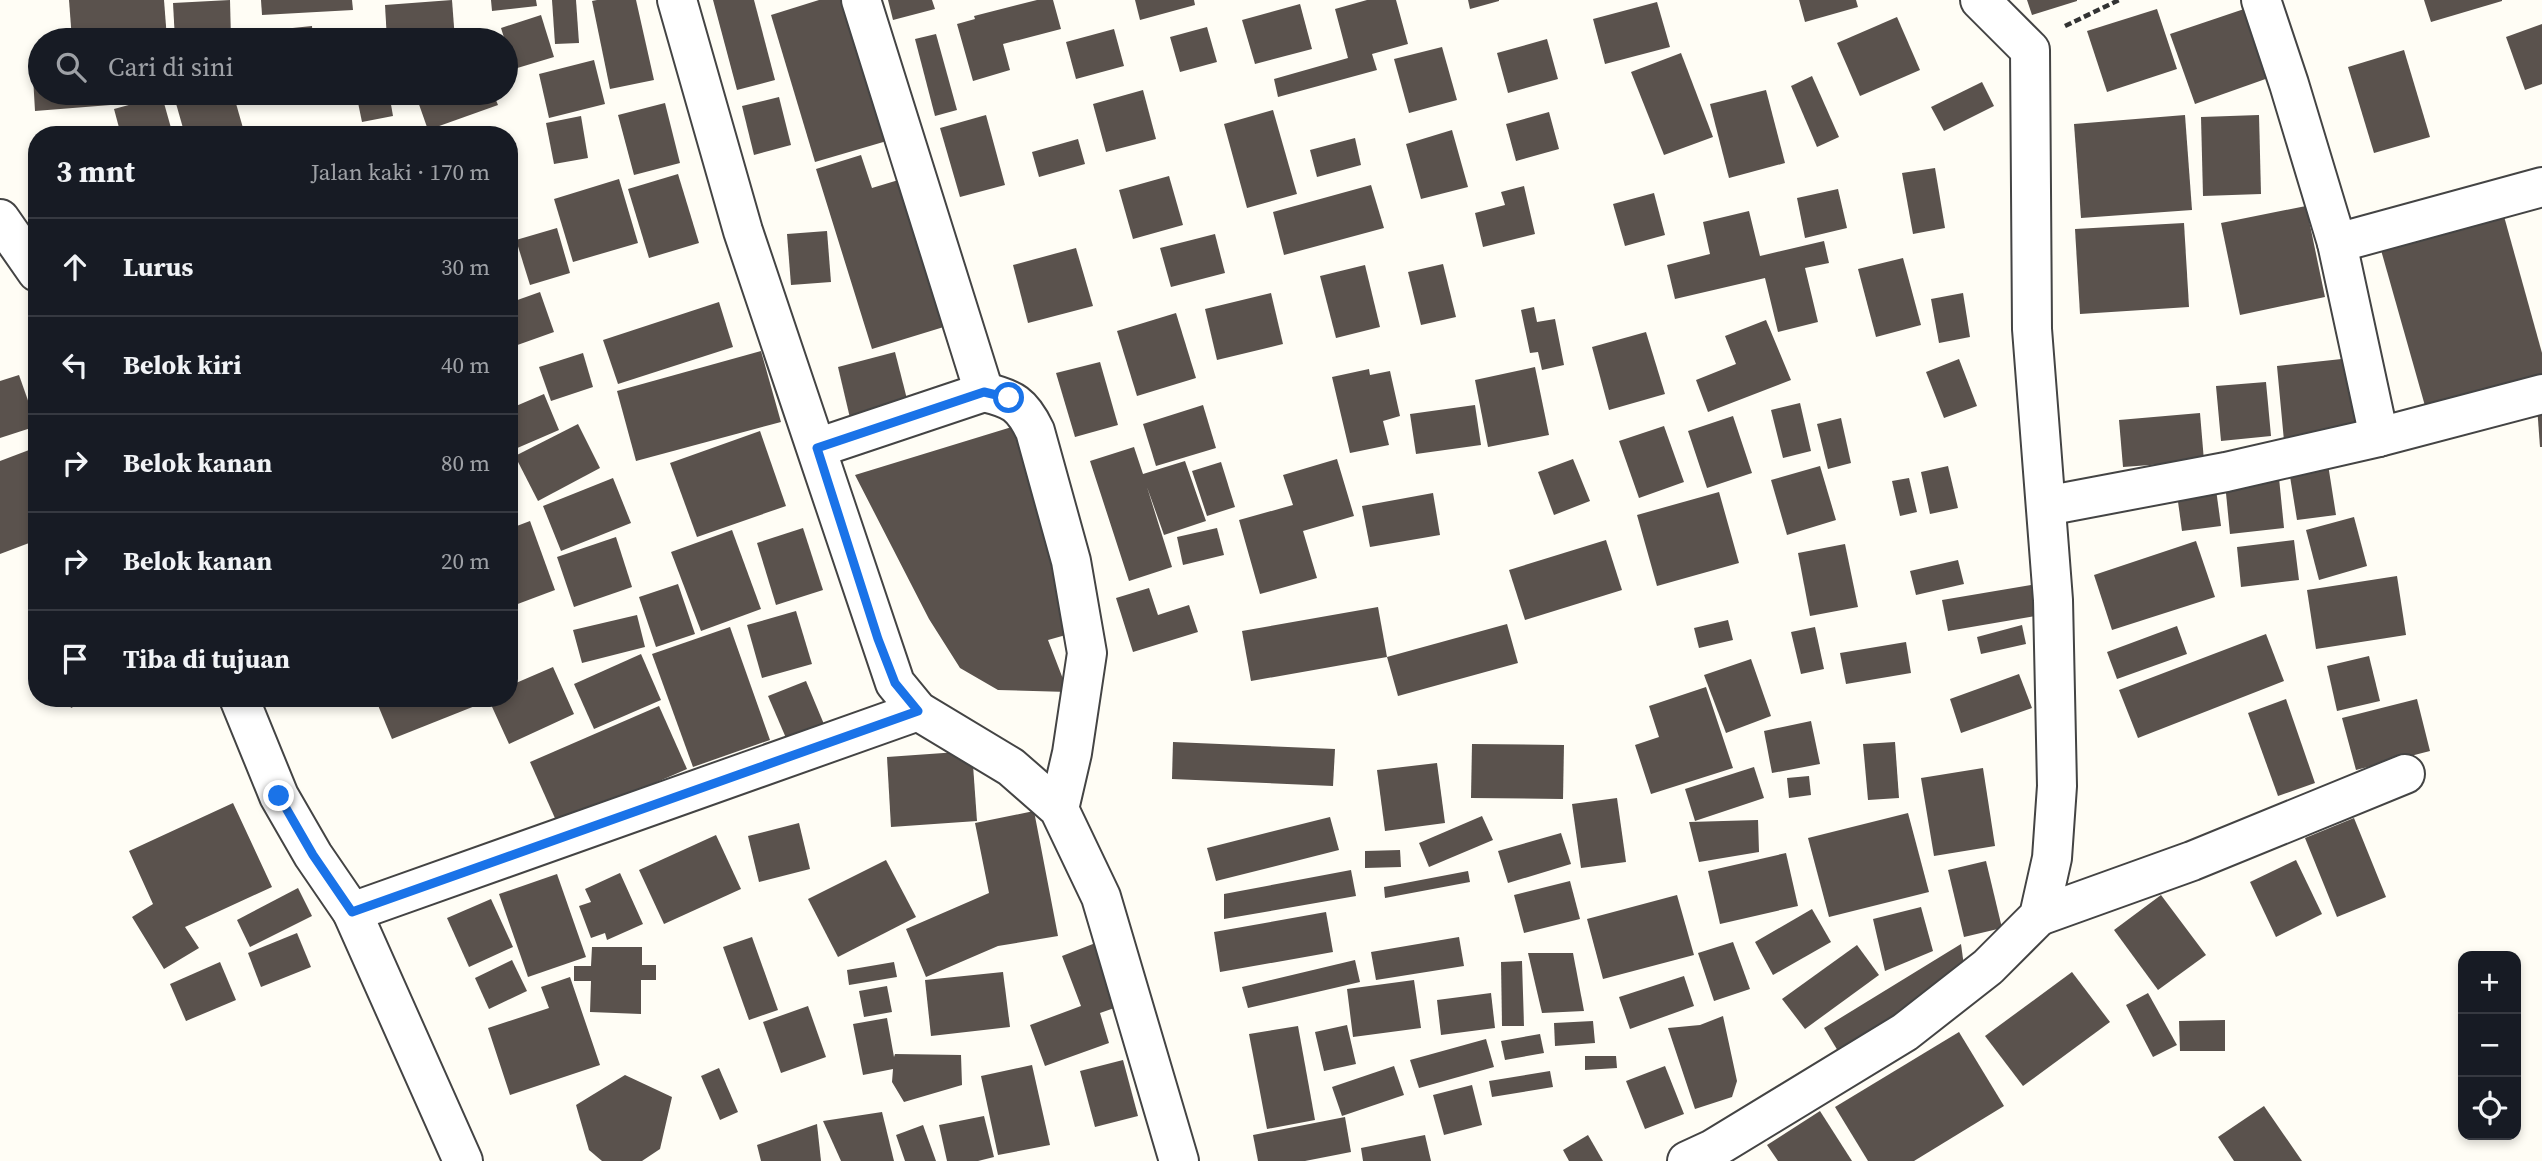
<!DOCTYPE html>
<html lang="id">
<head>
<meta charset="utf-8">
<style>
	:root { --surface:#171b24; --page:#242831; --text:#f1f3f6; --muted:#9ea1a6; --line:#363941 }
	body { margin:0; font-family:"Source Serif 4",serif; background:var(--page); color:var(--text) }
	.controls { position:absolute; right:21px; bottom:21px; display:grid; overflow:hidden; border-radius:14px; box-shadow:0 4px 10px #0003 }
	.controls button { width:63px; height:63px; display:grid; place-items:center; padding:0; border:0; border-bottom:2px solid var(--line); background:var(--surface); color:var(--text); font:35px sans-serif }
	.stop { position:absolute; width:21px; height:21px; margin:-16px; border:5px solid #1a73e8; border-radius:50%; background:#fff }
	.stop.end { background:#1a73e8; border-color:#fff; box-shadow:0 2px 7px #0008 }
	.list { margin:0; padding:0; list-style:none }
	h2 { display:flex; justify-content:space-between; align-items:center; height:91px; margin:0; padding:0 28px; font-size:30px }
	h2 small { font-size:23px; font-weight:400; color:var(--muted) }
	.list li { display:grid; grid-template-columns:46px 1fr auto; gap:21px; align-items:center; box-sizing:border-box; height:98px; padding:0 28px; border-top:2px solid var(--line) }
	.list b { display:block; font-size:26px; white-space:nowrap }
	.list em { font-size:23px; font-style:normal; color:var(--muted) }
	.icon { flex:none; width:38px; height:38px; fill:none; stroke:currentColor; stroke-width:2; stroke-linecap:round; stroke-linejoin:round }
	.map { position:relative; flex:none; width:2542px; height:1161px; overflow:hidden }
	.search { position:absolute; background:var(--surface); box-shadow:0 4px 10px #0003; left:28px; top:28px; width:490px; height:77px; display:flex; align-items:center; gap:18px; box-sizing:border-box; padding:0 24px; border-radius:38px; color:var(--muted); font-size:26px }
	.panel { position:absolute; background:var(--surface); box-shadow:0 4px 10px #0003; left:28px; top:126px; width:490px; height:581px; border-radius:28px }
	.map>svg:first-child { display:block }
	.building { fill:#5a524d }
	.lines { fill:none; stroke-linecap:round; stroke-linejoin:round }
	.minor-casing { stroke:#444; stroke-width:42 }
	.tertiary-casing { stroke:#444; stroke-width:42 }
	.path { stroke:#333; stroke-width:4.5; stroke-dasharray:7 3.5; stroke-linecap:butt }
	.minor { stroke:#fff; stroke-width:38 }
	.tertiary { stroke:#fff; stroke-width:38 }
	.route { stroke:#1a73e8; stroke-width:9 }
</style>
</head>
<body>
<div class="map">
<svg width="2542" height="1161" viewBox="0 0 2542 1161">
	<rect width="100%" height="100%" fill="#fffdf5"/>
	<g class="building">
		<path d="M69,0H164L167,39L72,40Z"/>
		<path d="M230,0L231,40H175L173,3Z"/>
		<path d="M261,0H352L353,10L262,15Z"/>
		<path d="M452,0L455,40H387L385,5Z"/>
		<path d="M491,0H536L537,6L492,11Z"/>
		<path d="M552,0H576L579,43L555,44Z"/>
		<path d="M597,0H636L654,80L610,89L592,1Z"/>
		<path d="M713,0H754L775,80L737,90Z"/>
		<path d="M819,0H854L897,138L815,162L771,15Z"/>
		<path d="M888,0H932L935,9L893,20Z"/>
		<path d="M1037,0H1053L1061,29L1003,44L1010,70L973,81L957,24L975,19L974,16Z"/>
		<path d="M1135,0H1194L1195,5L1140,20Z"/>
		<path d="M1367,0H1396L1408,44L1372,54L1377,70L1278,97L1274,79L1348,58L1335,9Z"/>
		<path d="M1468,0H1499V1L1470,9Z"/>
		<path d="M1799,0H1856L1858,7L1805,22Z"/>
		<path d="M2027,0H2077V1L2032,15Z"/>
		<path d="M2424,0H2502V1L2431,22Z"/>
		<path d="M1657,2L1670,47L1605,64L1593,19Z"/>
		<path d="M1300,4L1312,49L1255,64L1242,20Z"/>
		<path d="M2250,7L2274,76L2195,104L2170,34Z"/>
		<path d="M2157,9L2177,69L2107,92L2087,31Z"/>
		<path d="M541,15L554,57L514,69L501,28Z"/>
		<path d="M1897,17L1920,70L1860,96L1837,43Z"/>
		<path d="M2542,24V84L2525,90L2506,37Z"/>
		<path d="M312,26L313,40H237L236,34Z"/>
		<path d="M1207,27L1217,62L1180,72L1170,37Z"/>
		<path d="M1114,29L1124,66L1076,79L1066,42Z"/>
		<path d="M936,34L957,110L935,116L915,39Z"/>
		<path d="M1547,39L1558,79L1508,93L1497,53Z"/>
		<path d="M1442,47L1457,100L1409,113L1394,59Z"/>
		<path d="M2404,50L2430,137L2374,153L2348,67Z"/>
		<path d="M1681,53L1713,137L1664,155L1631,72Z"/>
		<path d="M32,59H40V93H122L123,104L35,111Z"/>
		<path d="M594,60L605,104L549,118L539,74Z"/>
		<path d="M1812,76L1839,137L1817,147L1791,86Z"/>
		<path d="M1982,82L1994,106L1944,131L1931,107Z"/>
		<path d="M1143,90L1156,139L1106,152L1093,104Z"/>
		<path d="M1766,90L1785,163L1729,178L1710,104Z"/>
		<path d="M173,93H233L245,135H185Z"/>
		<path d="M242,93H287V95L243,99Z"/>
		<path d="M356,93H389L393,116L362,122Z"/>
		<path d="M415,93H493L498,105L428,130Z"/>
		<path d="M162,96L173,135H121L114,109Z"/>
		<path d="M779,97L791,145L754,155L742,106Z"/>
		<path d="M665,103L680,163L634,175L618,115Z"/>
		<path d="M1273,110L1297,194L1247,208L1224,124Z"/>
		<path d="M1549,112L1559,149L1516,161L1506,124Z"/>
		<path d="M986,115L1005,185L960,197L940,128Z"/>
		<path d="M2185,115L2192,210L2081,218L2074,124Z"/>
		<path d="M2259,115L2261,194L2203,196L2201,117Z"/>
		<path d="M581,116L588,158L554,164L546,123Z"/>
		<path d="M1452,130L1468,187L1421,199L1406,144Z"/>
		<path d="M1355,138L1361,165L1317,177L1310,150Z"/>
		<path d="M1078,139L1085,164L1039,177L1032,152Z"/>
		<path d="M861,155L872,188L915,175L960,322L872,349L816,169Z"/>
		<path d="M1935,168L1945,228L1913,234L1902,173Z"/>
		<path d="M678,174L699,243L649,258L628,189Z"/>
		<path d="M1169,176L1183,225L1133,239L1119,190Z"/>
		<path d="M619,179L638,243L573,262L554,199Z"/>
		<path d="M1371,185L1384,228L1284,255L1273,212Z"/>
		<path d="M1524,186L1535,234L1483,247L1475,213L1505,205L1501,192Z"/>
		<path d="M1838,189L1847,228L1805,238L1797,198Z"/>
		<path d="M1654,193L1665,235L1625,246L1613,204Z"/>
		<path d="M2306,206L2325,297L2240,315L2221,223Z"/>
		<path d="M2502,209L2542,353V381L2427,413L2379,243Z"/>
		<path d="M1749,211L1760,256L1824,241L1829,263L1805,268L1818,322L1778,332L1765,278L1675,299L1667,265L1710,254L1703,222Z"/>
		<path d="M2184,223L2189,307L2080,314L2075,229Z"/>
		<path d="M557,228L570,273L530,285L516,240Z"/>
		<path d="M827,231L831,282L791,285L787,234Z"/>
		<path d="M1215,234L1225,273L1171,287L1160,248Z"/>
		<path d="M1076,248L1093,306L1028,323L1013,265Z"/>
		<path d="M1903,258L1921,325L1876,337L1858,269Z"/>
		<path d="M1443,264L1456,317L1421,325L1408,272Z"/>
		<path d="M1365,265L1380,327L1336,338L1320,276Z"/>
		<path d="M540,292L554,332L509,348V303Z"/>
		<path d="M1271,293L1283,344L1217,360L1205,309Z"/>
		<path d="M1963,293L1970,337L1939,343L1931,299Z"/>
		<path d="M719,302L733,347L618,384L603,340Z"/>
		<path d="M1534,307L1537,322L1555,319L1564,365L1542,370L1538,352L1530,353L1521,310Z"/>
		<path d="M1176,313L1196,378L1137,396L1117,331Z"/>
		<path d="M1766,320L1791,380L1708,412L1696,380L1736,364L1725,336Z"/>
		<path d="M1646,332L1665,394L1609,410L1592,347Z"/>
		<path d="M761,351L781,422L636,461L617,391Z"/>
		<path d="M895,352L908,403L850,418L838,367Z"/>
		<path d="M583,353L593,387L551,401L539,367Z"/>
		<path d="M2351,358L2360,433L2284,441L2277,366Z"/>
		<path d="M1959,359L1977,406L1944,418L1926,372Z"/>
		<path d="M1100,362L1118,425L1075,437L1056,373Z"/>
		<path d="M1535,367L1549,435L1488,447L1475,380Z"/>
		<path d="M1369,369L1370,375L1390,371L1400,416L1383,421L1389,445L1350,453L1332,377Z"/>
		<path d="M19,375L37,426L0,438V381Z"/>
		<path d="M2266,382L2271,436L2221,441L2216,386Z"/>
		<path d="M544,394L559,430L515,449L509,437V409Z"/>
		<path d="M1800,403L1811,451L1783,458L1771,410Z"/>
		<path d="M1203,405L1216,448L1156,466L1143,424Z"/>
		<path d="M1475,405L1481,445L1416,454L1410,414Z"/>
		<path d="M2542,405V447H2540L2537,406Z"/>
		<path d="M2200,413L2204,461L2123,467L2119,420Z"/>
		<path d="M1733,416L1752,473L1707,488L1688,431Z"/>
		<path d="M1841,418L1851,463L1828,469L1817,424Z"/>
		<path d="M578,424L600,468L538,501L515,456Z"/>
		<path d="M1015,426L1080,631L1048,640L1068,692L998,690L960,668L929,619L855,475Z"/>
		<path d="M1664,426L1684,482L1639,498L1619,441Z"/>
		<path d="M760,431L786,506L697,537L670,463Z"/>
		<path d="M37,447V540L0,554V461Z"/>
		<path d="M1134,447L1143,474L1185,461L1206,521L1164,535L1147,487L1172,567L1129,581L1090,461Z"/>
		<path d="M2327,458L2336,515L2297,520L2288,464Z"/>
		<path d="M1337,459L1354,516L1303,531L1317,578L1260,594L1239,520L1293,505L1283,475Z"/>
		<path d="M1573,459L1590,501L1554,515L1538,472Z"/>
		<path d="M1221,462L1235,507L1207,516L1192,471Z"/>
		<path d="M1820,466L1836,520L1787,535L1771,480Z"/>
		<path d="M1948,466L1958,508L1930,514L1921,472Z"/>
		<path d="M613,478L631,523L561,551L543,506Z"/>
		<path d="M1909,478L1917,512L1900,516L1892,481Z"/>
		<path d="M2279,478L2284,528L2230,534L2225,483Z"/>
		<path d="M2215,482L2221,526L2182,531L2176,487Z"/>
		<path d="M1719,492L1739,563L1657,586L1637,515Z"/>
		<path d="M1433,493L1440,535L1370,547L1362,506Z"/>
		<path d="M2354,517L2367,566L2319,580L2306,530Z"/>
		<path d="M530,521L555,590L515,605L509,588V529Z"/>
		<path d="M803,528L823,590L776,605L757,543Z"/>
		<path d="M1217,528L1224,555L1183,565L1177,537Z"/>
		<path d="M732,530L761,609L701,631L671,552Z"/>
		<path d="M616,537L632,587L574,607L557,557Z"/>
		<path d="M1606,540L1622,590L1525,620L1509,570Z"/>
		<path d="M2294,540L2299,580L2241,587L2237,547Z"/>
		<path d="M2196,541L2215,597L2112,630L2094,575Z"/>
		<path d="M1845,544L1858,607L1810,616L1798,553Z"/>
		<path d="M1958,560L1964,584L1916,595L1910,571Z"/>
		<path d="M2397,576L2406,635L2316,649L2307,590Z"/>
		<path d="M678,584L695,634L656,647L639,597Z"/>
		<path d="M2031,585L2036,616L1948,631L1942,600Z"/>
		<path d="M1149,588L1158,615L1189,605L1198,632L1133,652L1116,598Z"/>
		<path d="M1378,607L1387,657L1251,681L1242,631Z"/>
		<path d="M796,611L812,664L762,678L747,625Z"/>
		<path d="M637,615L645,647L582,663L573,630Z"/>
		<path d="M1728,620L1733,640L1699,648L1694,628Z"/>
		<path d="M1507,624L1518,663L1398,696L1387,657Z"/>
		<path d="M2022,625L2026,644L1981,654L1977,637Z"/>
		<path d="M2177,626L2187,654L2117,679L2107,652Z"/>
		<path d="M730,627L770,740L693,767L652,654Z"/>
		<path d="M1815,627L1824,669L1801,674L1791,632Z"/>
		<path d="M2266,634L2284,681L2138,738L2119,690Z"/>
		<path d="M1906,642L1911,673L1846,684L1840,653Z"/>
		<path d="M641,654L661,700L594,729L574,684Z"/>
		<path d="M2369,656L2380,701L2337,711L2327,666Z"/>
		<path d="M1751,659L1771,716L1726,733L1704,675Z"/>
		<path d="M553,667L574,714L509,744L488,698H509V686Z"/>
		<path d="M2019,674L2032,708L1961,733L1950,699Z"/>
		<path d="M806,681L826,729L789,745L768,696Z"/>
		<path d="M1706,687L1733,768L1651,794L1635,745L1659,737L1649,706Z"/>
		<path d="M67,698H91L71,708Z"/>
		<path d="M375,698H483L485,702L392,739Z"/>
		<path d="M2286,699L2315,783L2278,796L2248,713Z"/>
		<path d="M2417,699L2430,751L2356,770L2342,718Z"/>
		<path d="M659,706L687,769L558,825L530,762Z"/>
		<path d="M1811,721L1820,764L1772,773L1764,731Z"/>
		<path d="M1173,742L1335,749L1333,786L1172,779Z"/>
		<path d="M1895,742L1899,798L1868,800L1863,744Z"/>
		<path d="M1472,744L1564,745L1563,799L1471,798Z"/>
		<path d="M972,751L977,821L891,827L887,757Z"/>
		<path d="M1437,763L1445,823L1385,831L1377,770Z"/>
		<path d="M1754,767L1764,798L1695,821L1685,789Z"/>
		<path d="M1983,768L1995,846L1934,856L1921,778Z"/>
		<path d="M1809,776L1811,795L1789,798L1787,778Z"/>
		<path d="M1617,798L1626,862L1581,868L1572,804Z"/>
		<path d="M233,803L272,887L185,927L199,948L164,969L132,917L153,904L129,851Z"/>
		<path d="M1034,811L1058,936L998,946L926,977L906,929L989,893L975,823Z"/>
		<path d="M1908,813L1929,892L1829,917L1808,838Z"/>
		<path d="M1482,816L1493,840L1429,867L1419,843Z"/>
		<path d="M1330,817L1339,850L1216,881L1207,848Z"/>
		<path d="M2354,818L2386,897L2337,917L2305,838Z"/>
		<path d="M1758,820L1759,852L1699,862L1689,822Z"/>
		<path d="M799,823L810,869L759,882L748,836Z"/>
		<path d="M1561,833L1571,864L1508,883L1498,851Z"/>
		<path d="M716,835L741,889L664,924L639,870Z"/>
		<path d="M1400,850L1401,867L1365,868V851Z"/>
		<path d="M1786,853L1798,906L1720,924L1708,871Z"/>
		<path d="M886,860L916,917L838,957L808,899Z"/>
		<path d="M2296,860L2322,914L2276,937L2250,882Z"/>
		<path d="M1986,861L2002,928L1964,937L1948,870Z"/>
		<path d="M1351,870L1356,896L1224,919V894Z"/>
		<path d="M1468,871L1470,882L1385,898L1384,887Z"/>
		<path d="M620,873L643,924L607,940L605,933L591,938L579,906L591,902L585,889Z"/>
		<path d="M557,874L586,957L528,977L499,894Z"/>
		<path d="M1570,881L1580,919L1524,933L1514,895Z"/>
		<path d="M298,888L312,916L250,947L237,920Z"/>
		<path d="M1677,895L1694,955L1603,979L1587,919Z"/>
		<path d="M2161,895L2206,955L2158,990L2114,930Z"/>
		<path d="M491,899L513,947L469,967L447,918Z"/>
		<path d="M1921,907L1933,951L1885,971L1873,919Z"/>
		<path d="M1812,909L1831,942L1773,975L1755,942Z"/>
		<path d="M1326,912L1333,952L1220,972L1214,932Z"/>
		<path d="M297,933L311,967L261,987L248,953Z"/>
		<path d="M752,937L778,1010L749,1020L723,947Z"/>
		<path d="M1459,937L1464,966L1376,980L1371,952Z"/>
		<path d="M1098,942L1120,1006L1100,1013L1109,1043L1045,1066L1030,1025L1081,1006L1062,956Z"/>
		<path d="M1733,942L1750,989L1714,1001L1698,953Z"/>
		<path d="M1961,944L1964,966L1841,1056L1824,1028Z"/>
		<path d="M1857,945L1879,975L1805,1029L1782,999Z"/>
		<path d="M592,947H642V965H656V980H641V1014L590,1012L591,981H574V966H591Z"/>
		<path d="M1528,953H1573L1584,1011L1542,1013Z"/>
		<path d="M512,960L527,991L489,1009L475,978Z"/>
		<path d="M1355,960L1360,982L1248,1008L1242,987Z"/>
		<path d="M1522,961L1524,1026H1502L1501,962Z"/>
		<path d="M220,962L236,1000L186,1021L170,984Z"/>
		<path d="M894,962L897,977L849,985L847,970Z"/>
		<path d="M1003,972L1010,1027L931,1036L925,980Z"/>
		<path d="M2072,972L2110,1022L2023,1086L1985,1036Z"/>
		<path d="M1684,976L1694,1006L1630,1029L1619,997Z"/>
		<path d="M570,977L600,1065L510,1095L488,1028L549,1008L541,987Z"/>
		<path d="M1414,980L1421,1028L1353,1037L1347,989Z"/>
		<path d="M887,986L892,1012L864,1017L859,991Z"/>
		<path d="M1491,993L1495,1028L1441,1035L1437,1000Z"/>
		<path d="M2148,993L2177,1045L2153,1057L2126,1005Z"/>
		<path d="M808,1006L826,1057L781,1073L763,1022Z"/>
		<path d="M1723,1016L1737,1081L1732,1097L1695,1109L1668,1028L1700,1025Z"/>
		<path d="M887,1018L894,1057L895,1054L961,1055L962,1085L904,1102L892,1082L893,1069L863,1075L853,1024Z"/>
		<path d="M2225,1020V1051H2180L2179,1021Z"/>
		<path d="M1593,1021L1595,1043L1555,1046L1554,1023Z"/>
		<path d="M1347,1025L1356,1064L1324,1071L1315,1032Z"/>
		<path d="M1298,1026L1315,1120L1267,1129L1249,1034Z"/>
		<path d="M1959,1032L2004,1106L1914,1161H1868L1835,1107Z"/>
		<path d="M1540,1034L1544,1053L1505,1060L1501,1041Z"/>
		<path d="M1486,1039L1494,1067L1419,1088L1410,1060Z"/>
		<path d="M1585,1056H1616L1617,1068L1585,1070Z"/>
		<path d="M1123,1060L1138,1116L1095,1127L1080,1071Z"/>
		<path d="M1032,1065L1050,1145L998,1155L981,1076Z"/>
		<path d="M1394,1066L1404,1095L1342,1116L1332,1087Z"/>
		<path d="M1665,1066L1684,1114L1645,1129L1626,1081Z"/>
		<path d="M719,1068L738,1112L720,1120L701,1076Z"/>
		<path d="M1550,1071L1553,1087L1492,1097L1489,1081Z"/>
		<path d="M625,1075L672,1097L660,1149L642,1161H602L589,1150L576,1105Z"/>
		<path d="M1472,1085L1482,1125L1444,1135L1433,1095Z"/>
		<path d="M2264,1106L2302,1161H2234L2218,1137Z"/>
		<path d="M1820,1111L1852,1161H1778L1767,1145Z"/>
		<path d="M882,1112L894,1161H841L823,1121Z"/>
		<path d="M984,1116L994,1157L978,1161H947L939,1125Z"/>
		<path d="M1345,1117L1351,1152L1305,1161H1258L1253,1135Z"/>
		<path d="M817,1124L821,1161H761L757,1145Z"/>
		<path d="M923,1125L936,1161H905L896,1135Z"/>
		<path d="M1425,1135L1431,1161H1363L1361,1148Z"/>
		<path d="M1588,1135L1603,1161H1569L1563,1150Z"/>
	</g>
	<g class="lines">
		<defs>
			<g id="minor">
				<path d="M2261,0L2289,84L2337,243L2379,437"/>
				<path d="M0,219L37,272"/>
				<path d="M2337,243L2542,187"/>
				<path d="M984,392C1013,399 1022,404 1035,431L1071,561L1087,653L1072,753L1059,809"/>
				<path d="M817,448L984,392L861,0"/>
				<path d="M2046,506L2226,472L2379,437L2542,394"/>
				<path d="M239,698L279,796L313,855L352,912L463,1161"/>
				<path d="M352,912L918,711"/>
				<path d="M2039,916L2192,861L2405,774"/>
				<path d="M1687,1161L1713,1149L1905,1032L1988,967L2039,916L2052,858L2057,786L2053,600L2032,329L2030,50L1980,0"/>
			</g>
			<path id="tertiary" d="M677,0L743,231L895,683L918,711L1011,767L1059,809L1101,897L1179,1161"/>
		</defs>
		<use href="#minor" class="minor-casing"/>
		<use href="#tertiary" class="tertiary-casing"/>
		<path class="path" d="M2065,26L2119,0"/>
		<use href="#minor" class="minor"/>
		<use href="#tertiary" class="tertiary"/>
	</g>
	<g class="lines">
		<path class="route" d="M279,796L313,855L352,912L918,711L895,683L878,639L817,448L984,392L1009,398"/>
	</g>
</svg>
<div class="controls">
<button>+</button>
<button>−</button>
<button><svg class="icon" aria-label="locate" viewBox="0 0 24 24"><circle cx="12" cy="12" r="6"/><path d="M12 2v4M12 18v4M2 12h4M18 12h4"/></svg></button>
</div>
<div class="stop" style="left:1009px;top:398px"></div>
<div class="stop end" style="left:279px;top:796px"></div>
<div class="search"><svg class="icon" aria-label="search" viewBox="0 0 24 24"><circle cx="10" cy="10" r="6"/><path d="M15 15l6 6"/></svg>Cari di sini</div>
<section class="panel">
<h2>3 mnt<small>Jalan kaki · 170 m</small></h2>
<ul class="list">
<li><svg class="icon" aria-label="ahead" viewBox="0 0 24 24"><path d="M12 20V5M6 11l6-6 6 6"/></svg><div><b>Lurus</b></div><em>30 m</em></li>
<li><svg class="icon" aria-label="left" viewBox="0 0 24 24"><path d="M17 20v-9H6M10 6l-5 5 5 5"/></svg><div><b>Belok kiri</b></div><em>40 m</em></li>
<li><svg class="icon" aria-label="right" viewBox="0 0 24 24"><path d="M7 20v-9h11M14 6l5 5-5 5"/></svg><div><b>Belok kanan</b></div><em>80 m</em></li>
<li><svg class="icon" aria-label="right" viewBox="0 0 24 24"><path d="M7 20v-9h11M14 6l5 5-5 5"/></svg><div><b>Belok kanan</b></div><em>20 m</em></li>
<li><svg class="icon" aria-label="arrive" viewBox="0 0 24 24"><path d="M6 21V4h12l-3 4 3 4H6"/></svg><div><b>Tiba di tujuan</b></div></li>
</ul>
</section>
</div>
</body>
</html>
